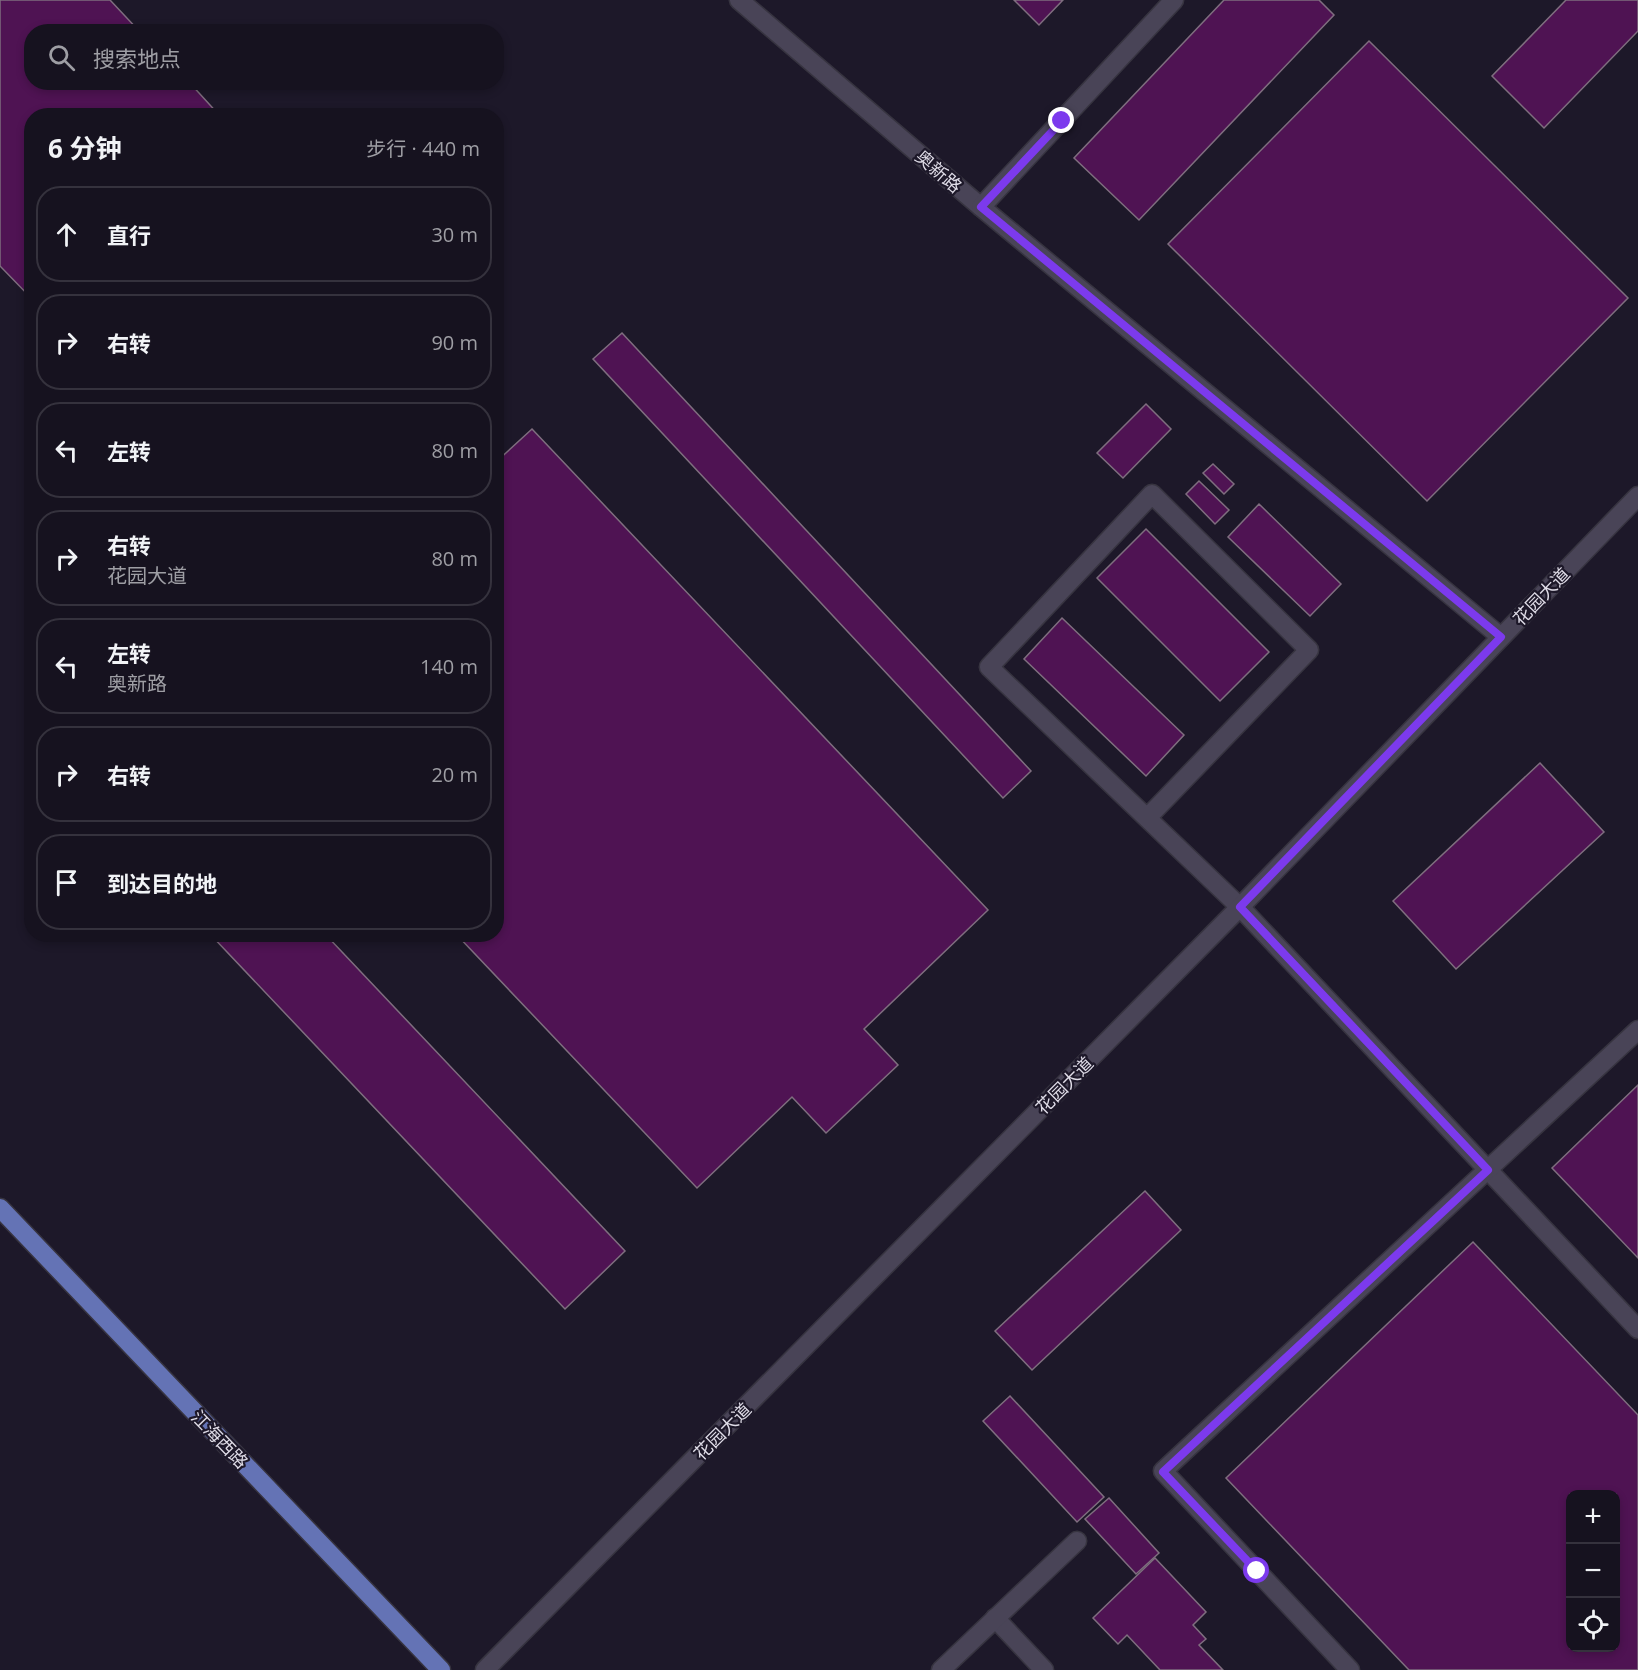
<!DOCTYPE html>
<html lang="zh">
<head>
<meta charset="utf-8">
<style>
	:root { --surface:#16121f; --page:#23202c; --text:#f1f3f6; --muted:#9e9ea4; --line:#35323d }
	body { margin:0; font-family:"Open Sans","Noto Sans SC",sans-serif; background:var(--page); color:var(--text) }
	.controls { position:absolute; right:18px; bottom:18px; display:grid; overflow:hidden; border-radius:12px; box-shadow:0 3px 9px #0003 }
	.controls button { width:54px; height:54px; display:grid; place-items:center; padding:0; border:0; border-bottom:2px solid var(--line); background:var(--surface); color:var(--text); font:30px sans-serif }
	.stop { position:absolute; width:18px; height:18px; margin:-14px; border:4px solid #7c3aed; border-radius:50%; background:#fff }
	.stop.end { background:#7c3aed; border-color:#fff; box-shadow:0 2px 6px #0008 }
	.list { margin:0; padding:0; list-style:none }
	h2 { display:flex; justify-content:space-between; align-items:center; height:78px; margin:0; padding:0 24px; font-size:26px }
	h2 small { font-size:20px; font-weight:400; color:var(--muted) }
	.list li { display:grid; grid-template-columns:39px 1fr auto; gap:18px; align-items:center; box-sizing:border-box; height:96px; margin:0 12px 12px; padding:0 12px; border:2px solid var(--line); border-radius:24px }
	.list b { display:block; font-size:22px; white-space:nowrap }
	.list p { margin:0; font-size:20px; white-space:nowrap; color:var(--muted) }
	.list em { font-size:20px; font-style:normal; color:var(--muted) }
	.icon { flex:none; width:33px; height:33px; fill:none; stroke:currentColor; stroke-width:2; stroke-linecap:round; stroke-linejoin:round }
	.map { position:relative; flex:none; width:1638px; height:1670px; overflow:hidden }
	.search { position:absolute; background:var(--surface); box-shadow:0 3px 9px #0003; left:24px; top:24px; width:480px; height:66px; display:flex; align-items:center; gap:15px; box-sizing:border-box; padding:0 21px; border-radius:24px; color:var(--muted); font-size:22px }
	.panel { position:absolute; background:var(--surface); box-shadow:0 3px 9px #0003; left:24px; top:108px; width:480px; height:834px; border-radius:24px }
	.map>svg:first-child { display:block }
	.building { fill:#4f1353; stroke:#7f6e7f; stroke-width:1.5; fill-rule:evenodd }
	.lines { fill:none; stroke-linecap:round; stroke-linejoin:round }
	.minor-casing { stroke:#373440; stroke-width:21 }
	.major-casing { stroke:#373440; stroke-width:21 }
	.minor { stroke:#494457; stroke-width:18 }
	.major { stroke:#6473b5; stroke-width:18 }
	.route { stroke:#7c3aed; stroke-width:8 }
	.labels { text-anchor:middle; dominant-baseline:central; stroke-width:4.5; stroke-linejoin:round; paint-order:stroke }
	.street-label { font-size:18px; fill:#dfdce7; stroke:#1d1829 }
</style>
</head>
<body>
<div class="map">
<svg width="1638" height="1670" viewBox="0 0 1638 1670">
	<rect width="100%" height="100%" fill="#1d1829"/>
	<g class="building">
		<path d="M0,0H110L140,32H32V82H189L220,116H32V299L0,266Z"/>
		<path d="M1014,0H1063L1039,25Z"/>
		<path d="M1224,0H1319L1334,15L1139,220L1074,158Z"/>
		<path d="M1566,0H1638V31L1544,128L1492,76Z"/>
		<path d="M1369,41L1628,298L1427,501L1168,244Z"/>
		<path d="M622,333L1031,771L1003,798L593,359Z"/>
		<path d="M1146,404L1171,429L1123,478L1097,453Z"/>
		<path d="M532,429L988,910L864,1029L898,1065L826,1133L792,1097L697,1188L456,934H496V462Z"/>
		<path d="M1213,464L1234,484L1224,494L1203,473Z"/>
		<path d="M1199,481L1229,510L1215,524L1186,494Z"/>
		<path d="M1259,504L1341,584L1310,616L1228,537Z"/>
		<path d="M1146,529L1269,652L1220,701L1097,578Z"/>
		<path d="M1062,618L1184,735L1146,776L1024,659Z"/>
		<path d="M1540,763L1604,832L1456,969L1393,901Z"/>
		<path d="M210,934H325L625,1251L565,1309Z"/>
		<path d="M1638,1085V1258L1552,1168Z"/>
		<path d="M1145,1191L1181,1230L1032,1370L995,1331Z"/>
		<path d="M1473,1242L1638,1415V1670H1409L1226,1478ZM1570,1494H1616V1648H1570Z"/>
		<path d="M1010,1396L1104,1497L1077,1522L983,1421Z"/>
		<path d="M1109,1498L1159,1553L1136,1574L1085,1519Z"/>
		<path d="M1155,1558L1206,1612L1193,1625L1206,1639L1199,1645L1223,1670H1160L1127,1635L1118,1644L1093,1618Z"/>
	</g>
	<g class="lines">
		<defs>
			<g id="minor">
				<path d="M739,0L981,207L1501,637"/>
				<path d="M981,207L1174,0"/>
				<path d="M1147,818L1309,650L1152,494L989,667L1240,907L1638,1329"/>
				<path d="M995,1618L1044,1670"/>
				<path d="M485,1670L1240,907L1638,496"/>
				<path d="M941,1670L1077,1541"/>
				<path d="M1350,1670L1163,1471L1638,1030"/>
			</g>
			<path id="major" d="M0,1208L441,1670"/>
		</defs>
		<use href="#minor" class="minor-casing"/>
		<use href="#major" class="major-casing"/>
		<use href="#minor" class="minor"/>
		<use href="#major" class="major"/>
	</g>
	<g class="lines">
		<path class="route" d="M1062,121L981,207L1501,637L1240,907L1488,1170L1163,1472L1257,1571"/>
	</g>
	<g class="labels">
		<g class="street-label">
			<text transform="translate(939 171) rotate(41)">奥新路</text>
			<text transform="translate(1541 596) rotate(-46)">花园大道</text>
			<text transform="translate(1064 1085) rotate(-45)">花园大道</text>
			<text transform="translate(722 1431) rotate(-45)">花园大道</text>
			<text transform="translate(220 1439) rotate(46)">江海西路</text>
		</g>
	</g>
</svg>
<div class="controls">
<button>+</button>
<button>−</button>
<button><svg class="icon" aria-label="locate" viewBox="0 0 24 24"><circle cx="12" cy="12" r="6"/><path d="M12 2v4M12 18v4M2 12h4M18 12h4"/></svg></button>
</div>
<div class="stop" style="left:1257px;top:1571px"></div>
<div class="stop end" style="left:1062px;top:121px"></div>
<div class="search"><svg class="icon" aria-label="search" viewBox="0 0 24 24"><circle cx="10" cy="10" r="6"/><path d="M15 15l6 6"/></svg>搜索地点</div>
<section class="panel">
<h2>6 分钟<small>步行 · 440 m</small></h2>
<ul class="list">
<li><svg class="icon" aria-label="ahead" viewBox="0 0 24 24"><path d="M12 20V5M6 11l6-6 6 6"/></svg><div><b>直行</b></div><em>30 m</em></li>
<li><svg class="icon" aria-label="right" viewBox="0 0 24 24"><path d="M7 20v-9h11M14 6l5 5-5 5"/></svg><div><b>右转</b></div><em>90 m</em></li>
<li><svg class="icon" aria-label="left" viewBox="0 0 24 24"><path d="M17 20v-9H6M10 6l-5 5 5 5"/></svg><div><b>左转</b></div><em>80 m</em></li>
<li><svg class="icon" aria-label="right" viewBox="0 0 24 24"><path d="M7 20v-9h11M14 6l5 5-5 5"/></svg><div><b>右转</b><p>花园大道</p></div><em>80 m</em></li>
<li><svg class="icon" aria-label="left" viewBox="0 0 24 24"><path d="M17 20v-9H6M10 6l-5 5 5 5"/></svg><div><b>左转</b><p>奥新路</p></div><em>140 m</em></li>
<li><svg class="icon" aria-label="right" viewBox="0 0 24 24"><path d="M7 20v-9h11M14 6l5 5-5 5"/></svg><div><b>右转</b></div><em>20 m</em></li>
<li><svg class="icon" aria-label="arrive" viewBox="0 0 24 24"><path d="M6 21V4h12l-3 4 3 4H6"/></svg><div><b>到达目的地</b></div></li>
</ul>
</section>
</div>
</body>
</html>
